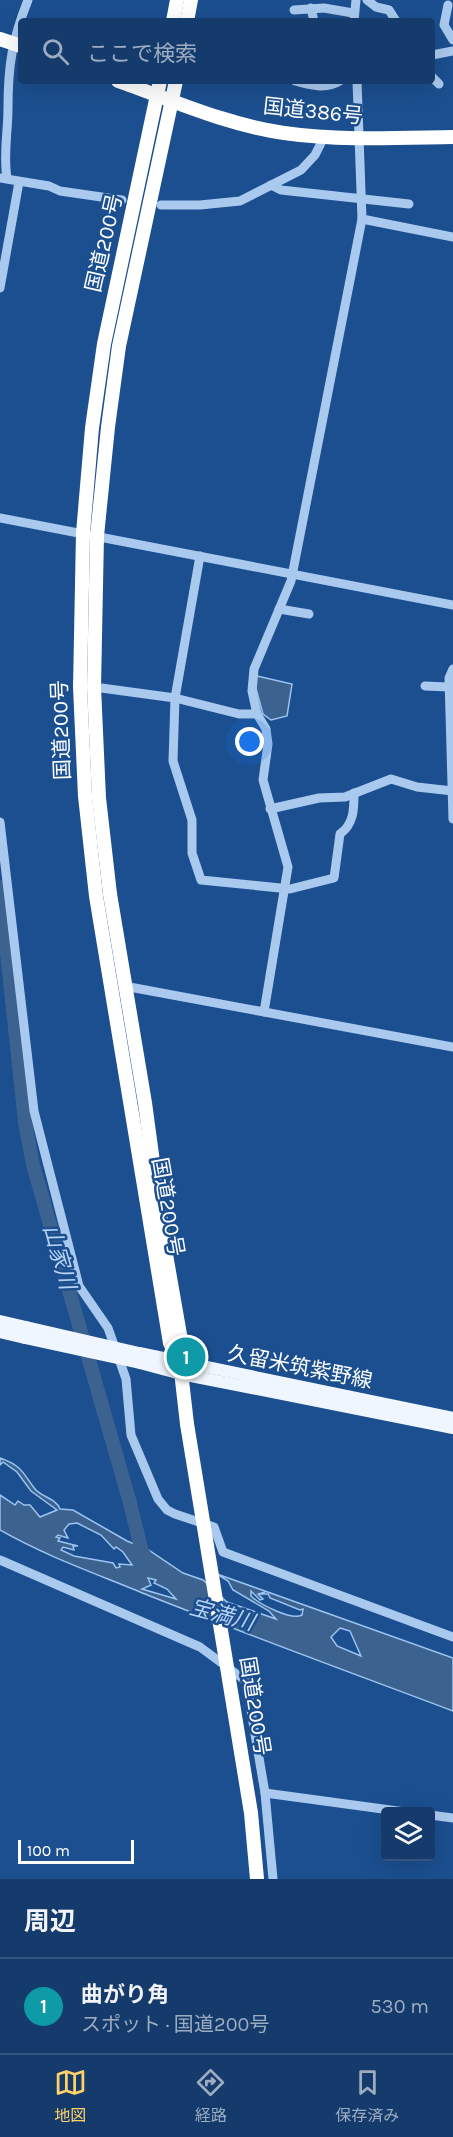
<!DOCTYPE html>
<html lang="ja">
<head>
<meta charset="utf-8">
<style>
	:root { --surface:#143b6b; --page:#214673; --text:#f1f3f6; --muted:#9dadc1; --line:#33557e; --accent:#ffd166 }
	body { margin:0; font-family:Karla,"Noto Sans JP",sans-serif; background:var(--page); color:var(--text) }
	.controls { position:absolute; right:18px; bottom:18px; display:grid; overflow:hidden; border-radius:6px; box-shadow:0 6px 24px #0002 }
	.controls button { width:54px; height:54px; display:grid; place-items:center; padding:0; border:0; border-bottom:2px solid var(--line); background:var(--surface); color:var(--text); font:30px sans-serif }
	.scale { position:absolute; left:18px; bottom:15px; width:116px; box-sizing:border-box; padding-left:6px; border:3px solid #fff; border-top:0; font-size:16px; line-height:21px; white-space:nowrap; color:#fff; -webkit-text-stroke:4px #1b4f8f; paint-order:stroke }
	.you { position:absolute; left:250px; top:742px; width:21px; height:21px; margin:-15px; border:4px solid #fff; border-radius:50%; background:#1a73e8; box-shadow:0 0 0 9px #1a73e833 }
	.badge { display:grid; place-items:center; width:39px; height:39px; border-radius:50%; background:var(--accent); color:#fff; font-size:20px; font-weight:700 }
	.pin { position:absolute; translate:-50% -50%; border:3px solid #fff; box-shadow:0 2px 6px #0006 }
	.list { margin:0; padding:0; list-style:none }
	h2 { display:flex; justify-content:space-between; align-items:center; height:78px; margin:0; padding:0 24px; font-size:26px }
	h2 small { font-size:20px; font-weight:400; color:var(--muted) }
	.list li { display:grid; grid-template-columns:39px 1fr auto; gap:18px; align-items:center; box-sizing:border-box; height:96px; padding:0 24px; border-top:2px solid var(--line) }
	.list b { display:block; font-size:22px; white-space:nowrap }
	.list p { margin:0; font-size:20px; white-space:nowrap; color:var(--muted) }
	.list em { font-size:20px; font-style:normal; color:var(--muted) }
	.icon { flex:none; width:33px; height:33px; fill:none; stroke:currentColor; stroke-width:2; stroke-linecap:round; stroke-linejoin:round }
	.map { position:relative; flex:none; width:453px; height:1879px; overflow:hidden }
	.search { position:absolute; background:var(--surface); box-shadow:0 6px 24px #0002; left:18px; right:18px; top:18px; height:66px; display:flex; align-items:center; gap:15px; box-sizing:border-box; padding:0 21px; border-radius:6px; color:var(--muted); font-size:22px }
	.sheet { height:174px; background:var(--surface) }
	nav { display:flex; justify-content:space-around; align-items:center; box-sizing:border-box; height:84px; border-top:2px solid var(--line); background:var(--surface); font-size:16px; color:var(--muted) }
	nav a { display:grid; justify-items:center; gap:3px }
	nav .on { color:var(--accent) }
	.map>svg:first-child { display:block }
	.water { fill:#3c6290; stroke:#9cc4f0; stroke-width:1.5; fill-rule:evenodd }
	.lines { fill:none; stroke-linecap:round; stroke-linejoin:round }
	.river { stroke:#3c6290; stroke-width:14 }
	.minor { stroke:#a9c9ee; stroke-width:9 }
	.major { stroke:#f0f6ff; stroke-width:12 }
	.highway { stroke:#fff; stroke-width:14 }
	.major-bridge { stroke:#f0f6ff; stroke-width:12 }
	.highway-bridge { stroke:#fff; stroke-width:14 }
	.labels { text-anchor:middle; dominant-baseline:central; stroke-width:5; stroke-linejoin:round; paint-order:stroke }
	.street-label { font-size:21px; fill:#fff; stroke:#1b4f8f }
	.water-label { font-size:22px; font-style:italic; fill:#b5d3f5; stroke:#1b4f8f }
</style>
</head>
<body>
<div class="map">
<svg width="453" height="1879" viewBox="0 0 453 1879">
	<rect width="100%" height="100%" fill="#1b4f8f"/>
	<g class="water">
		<path d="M257,676L292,684L287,716L271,720L263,714L255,685Z"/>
		<path d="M0,1458C23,1466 23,1474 35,1489C41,1497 56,1498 60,1509L73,1510L127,1541L147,1549L183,1573L203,1580L227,1602L276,1619L269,1611L233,1590L228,1581L217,1574L453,1658V1711C352,1673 251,1636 150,1596C100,1575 47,1557 0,1530V1495L15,1505L18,1501L24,1505H30L40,1517L57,1510L31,1491L17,1472L3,1462L0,1465ZM77,1523L101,1535L114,1549L116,1547L123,1552L132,1565L119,1564L120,1567L116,1568L113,1563L74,1556L61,1550L63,1547L74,1550L73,1546H78L58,1541L60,1538L56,1537L58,1535L68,1538L64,1530L69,1524ZM148,1578L156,1580L154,1583L167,1589L176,1599L142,1589L151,1585ZM251,1591L260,1600L263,1599L258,1594L265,1592L262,1594H268L270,1598L300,1610L303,1609L302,1615C292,1621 259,1604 251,1596ZM340,1628L350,1631L361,1656L337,1646L331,1637Z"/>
	</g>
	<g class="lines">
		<path class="river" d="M0,887L25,1122L33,1165L130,1503L142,1552L148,1560"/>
		<g class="minor">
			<path d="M367,0L376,7L389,10L396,21"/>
			<path d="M448,5L444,25L453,40"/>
			<path d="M311,8L314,21"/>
			<path d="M294,10L324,8L353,13"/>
			<path d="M354,21L356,0"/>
			<path d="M432,55L453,51"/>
			<path d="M432,77L439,84"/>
			<path d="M295,81C311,85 325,90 340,81"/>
			<path d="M0,178L49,186L60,191L122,200"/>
			<path d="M7,178C3,154 8,133 8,108C8,66 12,40 28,0"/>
			<path d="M271,185L281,190L409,204"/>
			<path d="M161,205H200L240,201L301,170L315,155L324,137"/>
			<path d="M362,219L453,237"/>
			<path d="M0,288L19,182"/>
			<path d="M0,518L453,605"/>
			<path d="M200,556L175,698L173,761L192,820V853L201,880L290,889L334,878L340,834C354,824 354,809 354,793"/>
			<path d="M279,609L309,614"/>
			<path d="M453,669L449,678L453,819"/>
			<path d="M425,686L449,687"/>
			<path d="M94,687L175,698L239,714H257"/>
			<path d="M270,809L319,798L345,797L391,779L417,787L453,791"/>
			<path d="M0,822L34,1111L79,1286L108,1328L126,1379L131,1435L158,1499L167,1510L175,1514L214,1527L223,1552L453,1637"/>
			<path d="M124,986L453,1047"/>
			<path d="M264,1012L288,867L263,780L268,744L266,729L257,714L252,691L254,669L291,581L362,219L357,81"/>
			<path d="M0,1560L200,1647L246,1681L265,1793L273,1879"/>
			<path d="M265,1793L405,1812"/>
			<path d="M430,1815L453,1818"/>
		</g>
		<g class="major">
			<path d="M0,1321L26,1327"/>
			<path d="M0,1332L25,1338"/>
			<path d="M139,1353L453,1418"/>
			<path d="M140,1363L181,1374L453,1428"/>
		</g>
		<g class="highway">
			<path d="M173,21L177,0"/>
			<path d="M187,21L191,0"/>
			<path d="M0,39L21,46"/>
			<path d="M118,81C172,100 227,125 284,133C340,141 397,138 453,137"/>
			<path d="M160,81L104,344L92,428L83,533L80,687L85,796L96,896L170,1343L180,1363"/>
			<path d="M176,81L119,346L108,427L97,536L94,687L99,798L110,894L145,1103L164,1243L182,1346L180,1363L187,1424"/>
		</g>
		<g class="major-bridge">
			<path d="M26,1327L139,1353"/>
			<path d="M25,1338L140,1363"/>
		</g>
		<path class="highway-bridge" d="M187,1424L251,1813L257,1879"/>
	</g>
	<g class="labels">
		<g class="street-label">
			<text transform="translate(313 111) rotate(6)">国道386号</text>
			<text transform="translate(104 243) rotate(-77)">国道200号</text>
			<text transform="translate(61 730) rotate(-92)">国道200号</text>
			<text transform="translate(168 1207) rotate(80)">国道200号</text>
			<text transform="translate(300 1367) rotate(11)">久留米筑紫野線</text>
			<text transform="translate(255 1706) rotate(81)">国道200号</text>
		</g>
		<g class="water-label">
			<text transform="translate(59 1257) rotate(74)">山家川</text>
			<text transform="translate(222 1615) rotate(15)">宝満川</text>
		</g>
	</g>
</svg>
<div class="controls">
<button><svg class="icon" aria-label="layers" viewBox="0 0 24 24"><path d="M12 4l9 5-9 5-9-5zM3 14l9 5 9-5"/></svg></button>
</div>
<div class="scale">100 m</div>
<div class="you"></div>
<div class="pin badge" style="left:186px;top:1357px;background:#0f9aa8">1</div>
<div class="search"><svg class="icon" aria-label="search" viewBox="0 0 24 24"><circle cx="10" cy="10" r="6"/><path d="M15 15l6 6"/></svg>ここで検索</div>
</div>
<section class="sheet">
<h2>周辺<small></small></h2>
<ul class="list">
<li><span class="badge" style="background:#0f9aa8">1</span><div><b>曲がり角</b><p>スポット · 国道200号</p></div><em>530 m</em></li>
</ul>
</section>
<nav>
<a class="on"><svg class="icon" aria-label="map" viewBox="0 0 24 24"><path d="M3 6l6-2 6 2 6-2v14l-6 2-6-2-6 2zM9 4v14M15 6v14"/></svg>地図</a>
<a><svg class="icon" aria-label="directions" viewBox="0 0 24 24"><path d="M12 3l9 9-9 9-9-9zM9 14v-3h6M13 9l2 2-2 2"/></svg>経路</a>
<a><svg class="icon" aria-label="saved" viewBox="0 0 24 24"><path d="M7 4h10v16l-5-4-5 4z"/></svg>保存済み</a>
</nav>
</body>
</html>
